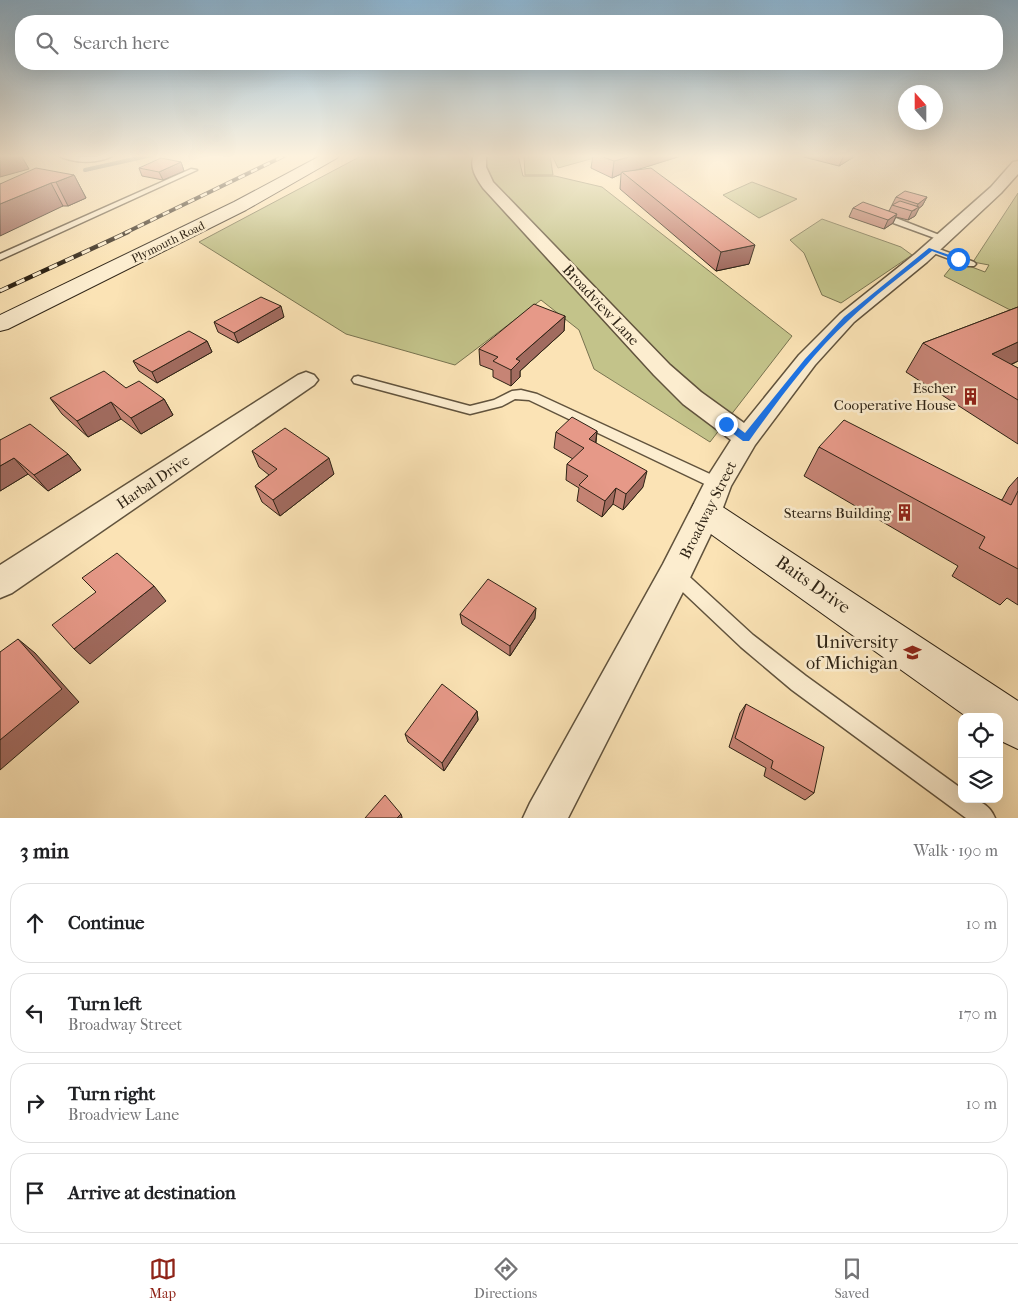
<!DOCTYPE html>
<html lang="en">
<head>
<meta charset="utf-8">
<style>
	:root { --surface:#fff; --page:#f6f6f6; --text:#202124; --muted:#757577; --line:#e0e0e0; --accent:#8f2418 }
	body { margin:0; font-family:"IM FELL French Canon",serif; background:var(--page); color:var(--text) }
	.controls { position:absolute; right:15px; bottom:15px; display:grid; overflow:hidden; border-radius:10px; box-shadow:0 5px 20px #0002 }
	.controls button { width:45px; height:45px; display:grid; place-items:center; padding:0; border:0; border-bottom:1px solid var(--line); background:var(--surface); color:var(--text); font:25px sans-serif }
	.compass { position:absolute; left:898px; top:85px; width:45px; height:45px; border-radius:50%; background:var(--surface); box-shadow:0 5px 20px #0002; rotate:339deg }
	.stop { position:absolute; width:15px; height:15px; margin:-11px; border:4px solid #1a73e8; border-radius:50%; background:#fff }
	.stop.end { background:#1a73e8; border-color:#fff; box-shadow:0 1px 5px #0008 }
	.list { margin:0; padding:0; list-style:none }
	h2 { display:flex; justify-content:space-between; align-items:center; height:65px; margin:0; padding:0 20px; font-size:21px }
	h2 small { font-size:16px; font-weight:400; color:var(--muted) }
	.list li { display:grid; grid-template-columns:32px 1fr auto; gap:15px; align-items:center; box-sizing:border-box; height:80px; margin:0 10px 10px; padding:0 10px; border:1px solid var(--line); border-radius:20px }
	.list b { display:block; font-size:19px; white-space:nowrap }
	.list p { margin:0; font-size:16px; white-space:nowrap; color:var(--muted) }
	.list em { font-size:16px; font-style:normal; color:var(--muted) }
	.icon { flex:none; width:28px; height:28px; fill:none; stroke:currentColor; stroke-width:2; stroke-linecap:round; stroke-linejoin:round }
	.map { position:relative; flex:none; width:1018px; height:818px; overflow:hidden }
	.search { position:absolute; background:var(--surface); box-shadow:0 5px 20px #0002; left:15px; right:15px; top:15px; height:55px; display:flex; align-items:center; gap:12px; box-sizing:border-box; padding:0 18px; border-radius:20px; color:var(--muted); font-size:19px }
	.sheet { height:425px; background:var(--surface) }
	nav { display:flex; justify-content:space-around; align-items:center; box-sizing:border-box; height:70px; border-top:1px solid var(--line); background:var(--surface); font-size:14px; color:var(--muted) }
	nav a { display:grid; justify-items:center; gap:2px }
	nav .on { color:var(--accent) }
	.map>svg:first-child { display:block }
	.green { fill:#c3c38a; stroke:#787350 }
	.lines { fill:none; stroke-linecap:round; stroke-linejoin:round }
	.stream { stroke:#757e77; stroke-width:4 }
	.lane-casing { stroke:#61533d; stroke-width:3 }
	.street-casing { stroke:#61533d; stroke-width:3 }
	.secondary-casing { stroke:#2e2315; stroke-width:2 }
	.lane { fill:#fcedcf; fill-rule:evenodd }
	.street { fill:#fcedcf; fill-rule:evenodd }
	.secondary { fill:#fcedcf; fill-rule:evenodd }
	.rail-far1-casing { stroke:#2e2315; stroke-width:4 }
	.rail-casing { stroke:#2e2315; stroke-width:4.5 }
	.rail-far1 { stroke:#fcedcf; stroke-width:2.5; stroke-dasharray:7; stroke-linecap:butt }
	.rail { stroke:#fcedcf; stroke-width:3; stroke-dasharray:9; stroke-linecap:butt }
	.wall { fill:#c68475; stroke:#2e2315 }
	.shaded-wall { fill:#a16b5f; stroke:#2e2315 }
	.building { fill:#e69988; stroke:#2e2315 }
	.route { fill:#1a73e8 }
	.labels { text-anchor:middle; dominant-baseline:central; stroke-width:5; stroke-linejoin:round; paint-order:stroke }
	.far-street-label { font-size:12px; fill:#2e2315; stroke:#fcedcf }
	.street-label { font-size:15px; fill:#2e2315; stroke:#fcedcf }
	.poi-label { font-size:15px; fill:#2e2315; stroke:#fcedcf; text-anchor:end }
	.near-street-label { font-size:18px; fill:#2e2315; stroke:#fcedcf }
	.near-poi-label { font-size:18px; fill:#2e2315; stroke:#fcedcf; text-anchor:end }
</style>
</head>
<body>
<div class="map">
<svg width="1018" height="818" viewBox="0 0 1018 818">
	<rect width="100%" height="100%" fill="#fbe3b5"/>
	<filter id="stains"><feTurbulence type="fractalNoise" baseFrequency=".004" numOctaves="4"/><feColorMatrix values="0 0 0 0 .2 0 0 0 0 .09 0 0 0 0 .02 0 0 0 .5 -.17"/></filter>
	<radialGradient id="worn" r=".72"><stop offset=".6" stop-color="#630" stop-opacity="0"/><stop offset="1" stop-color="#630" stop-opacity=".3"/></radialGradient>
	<g class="green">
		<path d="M363,155H518L523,176H555L602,187L792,336L710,442L594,369L579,330L541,300L455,365L346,334L199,242Z"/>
		<path d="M524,155H550L553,175H525Z"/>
		<path d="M552,155H605L558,168Z"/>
		<path d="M752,182L797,199L759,218L723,195Z"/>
		<path d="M1018,193V314L944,276L956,261L985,272L989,265L973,262Z"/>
		<path d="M822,219L901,247L912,255L841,303L822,295L804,253L790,240Z"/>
	</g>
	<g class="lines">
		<path class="stream" d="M85,170L152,155"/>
		<defs>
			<g id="lane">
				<path d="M58,155L86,157L114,155C100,164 72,164 58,155Z"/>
				<path d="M191,169L197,170L0,260V254Z"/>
				<path d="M877,213H883L947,238L940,240L877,217Z"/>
				<path d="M931,246L974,262L976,264L974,266H968L928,251V247Z"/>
				<path d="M358,376L470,406L494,400L512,391L521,390L537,394L723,480L725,484L723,488L718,490L713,488L529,400L515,399L502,406L470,414L354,383L352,380L354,377Z"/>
				<path d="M675,567L681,569L753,635L806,676L962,789V799C977,799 989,803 995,818H966L792,690L741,647L669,579L667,574L669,569Z"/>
			</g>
			<g id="street">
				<path d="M474,155H486V167L493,182L670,365L701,392L744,423L799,355L840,314L915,254L991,187L1013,162L1018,161V174L1001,193L927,262L854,322L815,365L755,445L731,486L721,513L687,584L568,818H523L530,803L663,564L708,476L731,440L683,404L654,375L483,188C476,178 469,167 474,155Z"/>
				<path d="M306,372L314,375L318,380L314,385L12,593L0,598V565L298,375Z"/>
			</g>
			<g id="secondary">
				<path d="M322,155H339L337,158L246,210L8,329L0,331V315L234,202Z"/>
				<path d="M706,500L718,504L1018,701V749L999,740V717H967L694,522L690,513L694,504Z"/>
			</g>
		</defs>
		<use href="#lane" class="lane-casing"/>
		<use href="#street" class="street-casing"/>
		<use href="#secondary" class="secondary-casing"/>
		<use href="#lane" class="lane"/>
		<use href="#street" class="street"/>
		<use href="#secondary" class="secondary"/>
		<defs>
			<path id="rail-far1" d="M125,233L286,155"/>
			<path id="rail" d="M0,291L128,232"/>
		</defs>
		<use href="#rail-far1" class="rail-far1-casing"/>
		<use href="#rail" class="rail-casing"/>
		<use href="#rail-far1" class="rail-far1"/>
		<use href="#rail" class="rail"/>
	</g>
	<g class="wall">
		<path d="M593,155H684L635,170L749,264L716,271L620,189L621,174L612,178L591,168Z"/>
		<path d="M796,155H857L839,166Z"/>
		<path d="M181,162L184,171L163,180L142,176L139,168Z"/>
		<path d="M74,175L86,198L68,206H63L0,184Z"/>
		<path d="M896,197H927L922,206L919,208L915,216L908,220L896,217L893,223L884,229L849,217L853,208L889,211Z"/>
		<path d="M1018,307V361L1011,365L1018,368V444L906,372L923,343Z"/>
		<path d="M565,316L564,331L520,371V377L511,386L493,377V370L480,365L479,349Z"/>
		<path d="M284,317L238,343L218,332L214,322Z"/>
		<path d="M207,341L212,352L157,383L139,371L133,361Z"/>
		<path d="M126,388L164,399L173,415L141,434L121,419L88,437L62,414L50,398Z"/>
		<path d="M597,431L596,443L643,487L623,510L613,504L602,517L577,501L579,488L566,480L567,464L573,459L554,448L556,432Z"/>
		<path d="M0,440L68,454L81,470L48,491L28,474L0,491Z"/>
		<path d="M819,447L1002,500L1009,487L1018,477V605L1007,598L1000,605L952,576L958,566L804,476Z"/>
		<path d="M252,451L334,474L280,516L262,502L255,486L269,475L259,467Z"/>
		<path d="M460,614L535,618L510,656L462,624Z"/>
		<path d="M746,704L814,793L805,800L764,776L766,768L729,747L740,713Z"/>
		<path d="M477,711L478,720L444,771L408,742L405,734Z"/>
	</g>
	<g class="shaded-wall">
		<path d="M0,155H21L29,169L0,177Z"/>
		<path d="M636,155H684L624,174L622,172L621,174L612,178L614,161Z"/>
		<path d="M844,155H857L839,166Z"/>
		<path d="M181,162L184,171L163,180L159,172Z"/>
		<path d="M74,175L86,198L68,206L56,182Z"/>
		<path d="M51,183L63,206L0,236V204Z"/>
		<path d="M927,197L922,206L919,208L915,216L908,220L912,211L915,210L918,204Z"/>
		<path d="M897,214L893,223L884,229L888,220Z"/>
		<path d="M755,245L749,264L716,271L721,252Z"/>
		<path d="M281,306L284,317L238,343L234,333Z"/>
		<path d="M565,316L564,331L520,371V377L511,386V370L516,359Z"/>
		<path d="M207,341L212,352L157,383L152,372Z"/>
		<path d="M1018,342V361L982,378L992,354Z"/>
		<path d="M164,399L173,415L141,434L131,418Z"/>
		<path d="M111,402L121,419L88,437L77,421Z"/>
		<path d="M597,431L595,447L589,439Z"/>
		<path d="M68,454L81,470L48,491L34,475Z"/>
		<path d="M14,458L28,474L0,491V466Z"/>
		<path d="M329,458L334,474L280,516L273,500Z"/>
		<path d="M647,471L643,487L623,510L626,494Z"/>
		<path d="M616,488L613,504L602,517L605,501Z"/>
		<path d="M154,586L166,601L90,664L74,649Z"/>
		<path d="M536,608L535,618L510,656V646Z"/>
		<path d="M18,639L35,653L79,702L0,770V740Z"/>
		<path d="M477,711L478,720L444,771L442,763Z"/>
		<path d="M401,814L402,817V818H397Z"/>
	</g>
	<g class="building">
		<path d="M598,155H636L614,161Z"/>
		<path d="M161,158L181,162L159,172L139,168Z"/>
		<path d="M36,168L74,175L56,182L51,183L0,204V184Z"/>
		<path d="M651,168L755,245L721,252L622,172Z"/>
		<path d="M905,191L927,197L918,204L896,197Z"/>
		<path d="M900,201L919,207L912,211L892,205Z"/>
		<path d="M863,202L897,214L888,220L853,208Z"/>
		<path d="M261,297L281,306L234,333L214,322Z"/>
		<path d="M534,304L565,316L516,359L520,361L511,370L493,361L498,357L479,349Z"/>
		<path d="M1018,307V342L992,354L1018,368V400L923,343Z"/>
		<path d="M189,331L207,341L152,372L133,361Z"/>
		<path d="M104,371L126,388L139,381L164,399L131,418L111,402L77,421L50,398Z"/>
		<path d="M572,417L597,431L589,439L647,471L626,494L616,488L605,501L579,485L588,476L567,464L584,448L556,432Z"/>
		<path d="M844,420L1011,505L1018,491V569L979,548L985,537L819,447Z"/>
		<path d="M30,424L68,454L34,475L14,458L0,466V440Z"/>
		<path d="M285,428L329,458L273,500L255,486L277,469L252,451Z"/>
		<path d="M117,553L154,586L74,649L52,625L96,592L82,578Z"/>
		<path d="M488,579L536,608L510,646L460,614Z"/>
		<path d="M18,639L62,689L0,740V652Z"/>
		<path d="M442,684L477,711L442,763L405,734Z"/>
		<path d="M746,704L824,747L814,793L771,768L773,761L735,738Z"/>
		<path d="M385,795L401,814L397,818H365Z"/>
	</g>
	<linearGradient id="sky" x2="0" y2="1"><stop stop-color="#8db7d5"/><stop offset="0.58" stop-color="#fdf2de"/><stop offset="1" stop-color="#fdf2de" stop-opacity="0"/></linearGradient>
	<rect width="1018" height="269" fill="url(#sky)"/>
	<path class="route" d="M929,248L961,259L956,260L932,251C904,274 875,295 849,320C811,355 780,398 749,441H743L723,426V421H729L745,433L805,359L844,317Z"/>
	<defs>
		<symbol id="building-bare" viewBox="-9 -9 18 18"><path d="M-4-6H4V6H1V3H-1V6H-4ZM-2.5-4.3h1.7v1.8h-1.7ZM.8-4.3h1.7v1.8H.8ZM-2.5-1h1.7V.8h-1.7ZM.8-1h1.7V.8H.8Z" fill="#8f2418" stroke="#fcedcf" stroke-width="2.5" paint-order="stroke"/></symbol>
		<symbol id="university-bare" viewBox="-9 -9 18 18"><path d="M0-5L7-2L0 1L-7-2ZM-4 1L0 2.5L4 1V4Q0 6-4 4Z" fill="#8f2418" stroke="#fcedcf" stroke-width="2.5" paint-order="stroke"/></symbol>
	</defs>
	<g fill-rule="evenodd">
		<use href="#building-bare" x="958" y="384" width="25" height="25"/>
		<use href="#building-bare" x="892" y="500" width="25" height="25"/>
		<use href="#university-bare" x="900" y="640" width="25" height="25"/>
	</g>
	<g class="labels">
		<g class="far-street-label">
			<text transform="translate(168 242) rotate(-26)">Plymouth Road</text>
		</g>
		<g class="street-label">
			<text transform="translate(601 305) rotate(47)">Broadview Lane</text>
			<text transform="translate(153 482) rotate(-34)">Harbal Drive</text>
			<text transform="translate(708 510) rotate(-63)">Broadway Street</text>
		</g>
		<g class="poi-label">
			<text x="956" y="388">Escher<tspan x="956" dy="17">Cooperative House</tspan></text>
			<text x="891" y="513">Stearns Building</text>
		</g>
		<g class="near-street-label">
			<text transform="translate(813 585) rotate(35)">Baits Drive</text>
		</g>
		<g class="near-poi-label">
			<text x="898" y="642">University<tspan x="898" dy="21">of Michigan</tspan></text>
		</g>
	</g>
	<rect width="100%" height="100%" filter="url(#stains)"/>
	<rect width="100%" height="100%" fill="url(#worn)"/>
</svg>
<div class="controls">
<button><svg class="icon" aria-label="locate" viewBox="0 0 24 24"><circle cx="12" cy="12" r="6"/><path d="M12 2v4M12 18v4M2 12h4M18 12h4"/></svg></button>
<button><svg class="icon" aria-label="layers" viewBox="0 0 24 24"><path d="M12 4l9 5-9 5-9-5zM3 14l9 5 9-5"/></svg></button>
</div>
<svg class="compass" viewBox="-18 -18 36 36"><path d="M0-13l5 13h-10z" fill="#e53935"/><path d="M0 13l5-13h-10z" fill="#757577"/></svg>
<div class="stop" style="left:958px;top:259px"></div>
<div class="stop end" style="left:726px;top:424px"></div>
<div class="search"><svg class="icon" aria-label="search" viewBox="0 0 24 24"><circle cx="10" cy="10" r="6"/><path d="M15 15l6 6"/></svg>Search here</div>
</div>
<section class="sheet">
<h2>3 min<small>Walk · 190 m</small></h2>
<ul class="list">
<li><svg class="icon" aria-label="ahead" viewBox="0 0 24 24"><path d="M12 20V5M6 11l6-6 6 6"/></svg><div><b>Continue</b></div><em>10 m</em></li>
<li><svg class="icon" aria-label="left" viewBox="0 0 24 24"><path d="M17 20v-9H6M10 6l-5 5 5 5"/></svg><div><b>Turn left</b><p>Broadway Street</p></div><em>170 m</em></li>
<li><svg class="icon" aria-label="right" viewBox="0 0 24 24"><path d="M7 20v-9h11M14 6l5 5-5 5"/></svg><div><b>Turn right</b><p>Broadview Lane</p></div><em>10 m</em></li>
<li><svg class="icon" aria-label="arrive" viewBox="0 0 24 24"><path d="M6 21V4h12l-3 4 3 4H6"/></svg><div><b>Arrive at destination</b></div></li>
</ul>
</section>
<nav>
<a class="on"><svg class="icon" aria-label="map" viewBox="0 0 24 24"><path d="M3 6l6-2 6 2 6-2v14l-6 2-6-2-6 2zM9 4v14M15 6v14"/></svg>Map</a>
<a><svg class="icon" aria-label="directions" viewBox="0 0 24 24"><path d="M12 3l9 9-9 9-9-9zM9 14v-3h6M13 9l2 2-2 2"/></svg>Directions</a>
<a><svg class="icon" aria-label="saved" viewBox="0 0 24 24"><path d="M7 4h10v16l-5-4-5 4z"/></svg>Saved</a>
</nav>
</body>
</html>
